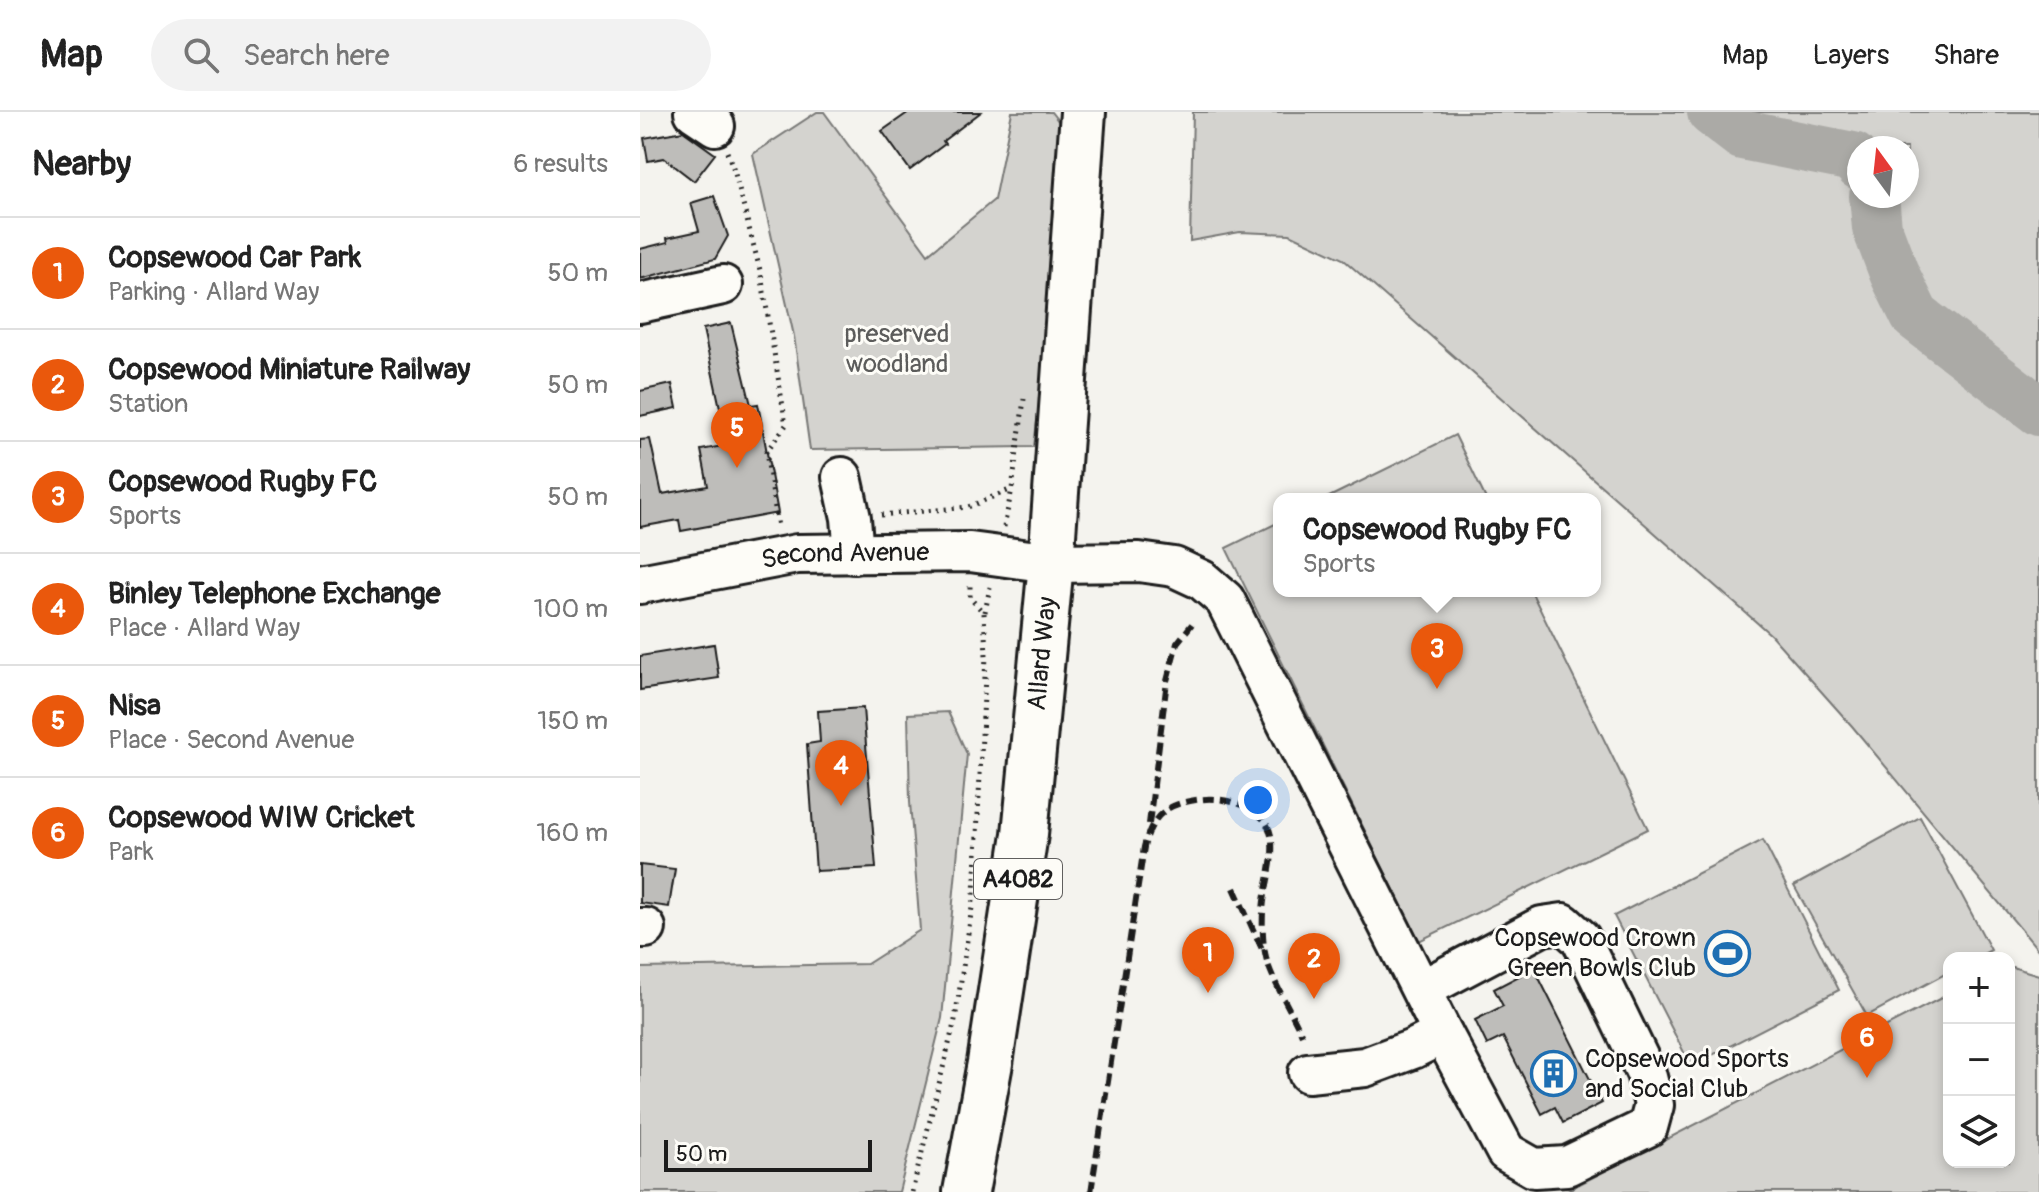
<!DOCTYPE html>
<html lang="en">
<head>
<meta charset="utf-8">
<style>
	:root { --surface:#fff; --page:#f2f2f2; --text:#222; --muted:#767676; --line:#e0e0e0; --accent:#ea580c }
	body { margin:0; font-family:Pangolin,sans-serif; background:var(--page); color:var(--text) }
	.controls { position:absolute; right:24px; bottom:24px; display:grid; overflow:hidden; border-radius:16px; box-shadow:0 4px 12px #0003 }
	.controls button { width:72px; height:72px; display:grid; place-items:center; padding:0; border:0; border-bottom:2px solid var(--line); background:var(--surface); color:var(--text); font:40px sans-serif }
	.compass { position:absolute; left:1207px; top:24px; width:72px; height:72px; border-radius:50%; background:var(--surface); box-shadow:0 4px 12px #0003; rotate:345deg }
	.scale { position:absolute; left:24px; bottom:20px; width:208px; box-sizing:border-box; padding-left:8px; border:4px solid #1c1c1c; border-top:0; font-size:22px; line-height:28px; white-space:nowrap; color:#1c1c1c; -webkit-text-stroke:6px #fdfcf7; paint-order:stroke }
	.you { position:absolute; left:618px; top:688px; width:28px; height:28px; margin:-20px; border:6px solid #fff; border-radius:50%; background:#1a73e8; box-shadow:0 0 0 12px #1a73e833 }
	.badge { display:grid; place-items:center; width:52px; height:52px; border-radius:50%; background:var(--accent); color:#fff; font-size:26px; font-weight:700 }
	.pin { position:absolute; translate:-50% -66px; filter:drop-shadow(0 2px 4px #0008) }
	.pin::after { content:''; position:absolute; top:42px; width:28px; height:24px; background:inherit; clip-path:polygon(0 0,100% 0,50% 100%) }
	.popup { position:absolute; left:633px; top:381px; width:328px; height:104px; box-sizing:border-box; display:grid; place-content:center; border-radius:16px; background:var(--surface); filter:drop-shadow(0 2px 6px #0005); font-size:26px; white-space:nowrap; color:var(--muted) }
	.popup b { font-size:30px; color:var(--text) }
	.popup::after { content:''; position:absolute; left:50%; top:100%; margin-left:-16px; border:16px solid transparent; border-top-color:var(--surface) }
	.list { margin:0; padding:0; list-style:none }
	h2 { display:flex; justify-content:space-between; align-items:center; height:104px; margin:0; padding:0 32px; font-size:34px }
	h2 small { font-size:26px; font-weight:400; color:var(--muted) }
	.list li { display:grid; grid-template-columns:52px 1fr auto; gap:24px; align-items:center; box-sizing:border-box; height:112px; padding:0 32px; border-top:2px solid var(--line) }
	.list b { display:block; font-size:30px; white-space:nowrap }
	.list p { margin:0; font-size:26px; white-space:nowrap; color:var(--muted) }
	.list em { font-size:26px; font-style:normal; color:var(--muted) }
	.icon { flex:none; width:44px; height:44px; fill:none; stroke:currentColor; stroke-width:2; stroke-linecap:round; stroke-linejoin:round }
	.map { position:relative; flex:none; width:1399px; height:1080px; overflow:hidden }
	header { display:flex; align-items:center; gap:48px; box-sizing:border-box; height:112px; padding:0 40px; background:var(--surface); border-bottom:2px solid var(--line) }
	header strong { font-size:38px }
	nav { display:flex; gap:44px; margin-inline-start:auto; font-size:28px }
	.search { width:560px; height:72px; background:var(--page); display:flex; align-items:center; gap:20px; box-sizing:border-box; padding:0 28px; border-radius:44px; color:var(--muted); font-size:30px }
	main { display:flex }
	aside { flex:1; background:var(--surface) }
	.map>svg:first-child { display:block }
	.green { fill:#d4d3cf; stroke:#787876; stroke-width:2; fill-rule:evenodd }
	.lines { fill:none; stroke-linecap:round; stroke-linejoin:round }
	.river { stroke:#abaaa6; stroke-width:50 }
	.building { fill:#bebdba; stroke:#1c1c1c; stroke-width:2 }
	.minor-casing { stroke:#1c1c1c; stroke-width:44 }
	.major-casing { stroke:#1c1c1c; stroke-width:50 }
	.path { stroke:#1c1c1c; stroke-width:5; stroke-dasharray:2 6; stroke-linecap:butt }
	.minor { stroke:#fdfcf7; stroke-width:38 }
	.major { stroke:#fdfcf7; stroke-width:44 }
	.rail { stroke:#1c1c1c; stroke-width:6; stroke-dasharray:12 6; stroke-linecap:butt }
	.labels { text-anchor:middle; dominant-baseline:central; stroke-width:6; stroke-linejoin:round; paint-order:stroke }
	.shield { fill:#fdfcf7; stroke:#605f5e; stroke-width:2 }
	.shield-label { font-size:24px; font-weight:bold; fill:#1c1c1c }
	.park-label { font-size:26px; fill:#5c5c5b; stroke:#fdfcf7 }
	.street-label { font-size:26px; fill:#1c1c1c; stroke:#fdfcf7 }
	.poi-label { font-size:26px; fill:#1c1c1c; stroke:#fdfcf7; text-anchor:end }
</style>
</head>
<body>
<header>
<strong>Map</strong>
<div class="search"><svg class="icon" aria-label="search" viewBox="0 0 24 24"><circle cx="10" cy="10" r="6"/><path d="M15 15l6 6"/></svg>Search here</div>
<nav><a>Map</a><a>Layers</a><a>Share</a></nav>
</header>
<main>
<aside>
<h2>Nearby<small>6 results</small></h2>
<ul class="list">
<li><span class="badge">1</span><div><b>Copsewood Car Park</b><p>Parking · Allard Way</p></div><em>50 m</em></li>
<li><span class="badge">2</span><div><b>Copsewood Miniature Railway</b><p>Station</p></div><em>50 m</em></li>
<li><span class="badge">3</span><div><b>Copsewood Rugby FC</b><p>Sports</p></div><em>50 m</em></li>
<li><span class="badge">4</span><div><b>Binley Telephone Exchange</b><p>Place · Allard Way</p></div><em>100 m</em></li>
<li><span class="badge">5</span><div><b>Nisa</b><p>Place · Second Avenue</p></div><em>150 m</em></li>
<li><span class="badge">6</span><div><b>Copsewood WIW Cricket</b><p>Park</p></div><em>160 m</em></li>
</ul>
</aside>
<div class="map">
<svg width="1399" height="1080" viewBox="0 0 1399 1080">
	<rect width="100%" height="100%" fill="#f4f3ee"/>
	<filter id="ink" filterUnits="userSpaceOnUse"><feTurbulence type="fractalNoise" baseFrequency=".0125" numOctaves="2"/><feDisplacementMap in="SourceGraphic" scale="16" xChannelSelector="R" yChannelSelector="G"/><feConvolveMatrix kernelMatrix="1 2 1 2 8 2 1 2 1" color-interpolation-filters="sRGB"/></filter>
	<g filter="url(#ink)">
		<g class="green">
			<path d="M177,0H184L288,142L354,88L372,0H411L426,19L415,151L394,335L170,338L154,224L113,42Z"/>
			<path d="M553,0H1399V839L1212,614L1131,523L703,147L650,122L600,120L550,129ZM1219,36H1267V84H1219Z"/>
			<path d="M815,323L846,387H685Z"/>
			<path d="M639,410V479H891L1008,717L779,829L586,436Z"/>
			<path d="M308,600L327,642L302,906L259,1080H0V856L227,852L280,818L270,690L268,602Z"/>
			<path d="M1280,705L1351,838L1336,846H1309V860L1227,904L1154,774Z"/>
			<path d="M1123,728L1199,878L1051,954L974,804Z"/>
			<path d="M1372,855L1399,863V1080H924L1309,882V1050H1369V856Z"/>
		</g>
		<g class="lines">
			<g class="river">
				<path d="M1072,0L1102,23L1213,45L1219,53"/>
				<path d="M1234,84L1237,116L1254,161L1275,204L1399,299"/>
			</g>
		</g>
		<g class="building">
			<path d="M269,0H341L303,29L305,32L270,58L242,19Z"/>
			<path d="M43,19L75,42L54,69L24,46L8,49L4,26Z"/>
			<path d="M74,84L88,124L75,147L0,167V137L28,130L27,126L59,119L51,91Z"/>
			<path d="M91,211L111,293L118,292L138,401L41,419L39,408L0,415V328L10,327L22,382L68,374L61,338L88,333L63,217Z"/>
			<path d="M32,272L37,296L0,304V279Z"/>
			<path d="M74,532L79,566L0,578V544Z"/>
			<path d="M223,596L236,756L176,759L167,632L180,630L178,599Z"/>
			<path d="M0,753L35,757L29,795L0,791Z"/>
			<path d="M894,856L962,991L923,1011L915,995L902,1002L863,925L847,933L835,908L863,894L854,877Z"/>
		</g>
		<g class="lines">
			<defs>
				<g id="minor">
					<path d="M54,0L75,14"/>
					<path d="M0,191L83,173"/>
					<path d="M202,365L211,406L214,442"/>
					<path id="s1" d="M0,472L157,442L330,440L411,451L499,450L534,455L562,468L585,488L803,922L866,1040L894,1056L927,1054L1008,1015L1014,993L1006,961L941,827L923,811L902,814L781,878"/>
					<path d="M0,816H6"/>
					<path d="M668,961L725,955L773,937L803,922"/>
				</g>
				<g id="major">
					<path id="s2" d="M326,1080L350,951L385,722L411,451L443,0"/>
				</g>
			</defs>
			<use href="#minor" class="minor-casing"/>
			<use href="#major" class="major-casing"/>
			<g class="path">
				<path d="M87,40L94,58L121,162L146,313L126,340L138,415"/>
				<path d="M241,403L328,395L372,377L384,287"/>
				<path d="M364,415L372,377"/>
				<path d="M345,500L350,475"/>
				<path d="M272,1080L315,908L334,782L346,544L344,501L330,486V470"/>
			</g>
			<use href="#minor" class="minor"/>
			<use href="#major" class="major"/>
			<g class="rail">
				<path d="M509,712L527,569L537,531L552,512"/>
				<path d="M594,776L622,837"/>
				<path d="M451,1080L504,735C510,712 518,698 541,691C561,686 576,685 596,691C649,707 630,750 624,789C622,804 622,829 626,845C630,865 653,902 662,923"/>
			</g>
		</g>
	</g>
	<defs>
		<symbol id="stadium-ring" viewBox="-11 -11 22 22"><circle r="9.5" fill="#fdfcf7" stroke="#1f6fb2" stroke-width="1.5"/><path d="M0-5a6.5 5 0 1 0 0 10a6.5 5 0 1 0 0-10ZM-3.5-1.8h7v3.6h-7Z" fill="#1f6fb2"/></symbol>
		<symbol id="building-ring" viewBox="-11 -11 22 22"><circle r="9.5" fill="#fdfcf7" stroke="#1f6fb2" stroke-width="1.5"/><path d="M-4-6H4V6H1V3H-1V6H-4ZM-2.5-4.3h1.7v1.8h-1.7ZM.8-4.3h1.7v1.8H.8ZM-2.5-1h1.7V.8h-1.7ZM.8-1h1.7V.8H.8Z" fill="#1f6fb2"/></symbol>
	</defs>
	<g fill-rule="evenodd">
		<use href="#stadium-ring" x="1062" y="816" width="51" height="51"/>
		<use href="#building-ring" x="888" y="936" width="51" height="51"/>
	</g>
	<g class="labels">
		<rect class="shield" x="334" y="747" width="88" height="40" rx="6"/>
		<g class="shield-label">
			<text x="378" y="767">A4082</text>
		</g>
		<g class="park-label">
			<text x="257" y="222">preserved<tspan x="257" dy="30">woodland</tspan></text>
		</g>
		<g class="street-label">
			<text stroke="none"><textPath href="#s1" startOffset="208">Second Avenue</textPath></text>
			<text stroke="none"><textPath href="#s2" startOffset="544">Allard Way</textPath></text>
		</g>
		<g class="poi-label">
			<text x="1056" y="826">Copsewood Crown<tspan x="1056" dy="30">Green Bowls Club</tspan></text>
			<text x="945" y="947" text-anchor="start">Copsewood Sports<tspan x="945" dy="30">and Social Club</tspan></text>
		</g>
	</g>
</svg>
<div class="controls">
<button>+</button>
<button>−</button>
<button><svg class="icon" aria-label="layers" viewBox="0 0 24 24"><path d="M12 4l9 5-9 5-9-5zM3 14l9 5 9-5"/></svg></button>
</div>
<svg class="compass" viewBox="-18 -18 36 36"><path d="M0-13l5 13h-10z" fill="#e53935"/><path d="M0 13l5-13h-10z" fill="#767676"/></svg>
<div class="scale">50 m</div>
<div class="you"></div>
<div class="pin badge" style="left:568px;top:881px">1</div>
<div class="pin badge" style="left:674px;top:887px">2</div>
<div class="pin badge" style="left:797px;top:577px">3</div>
<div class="popup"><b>Copsewood Rugby FC</b>Sports</div>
<div class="pin badge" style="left:201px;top:694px">4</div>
<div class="pin badge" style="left:97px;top:356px">5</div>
<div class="pin badge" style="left:1227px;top:966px">6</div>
</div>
</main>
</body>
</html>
